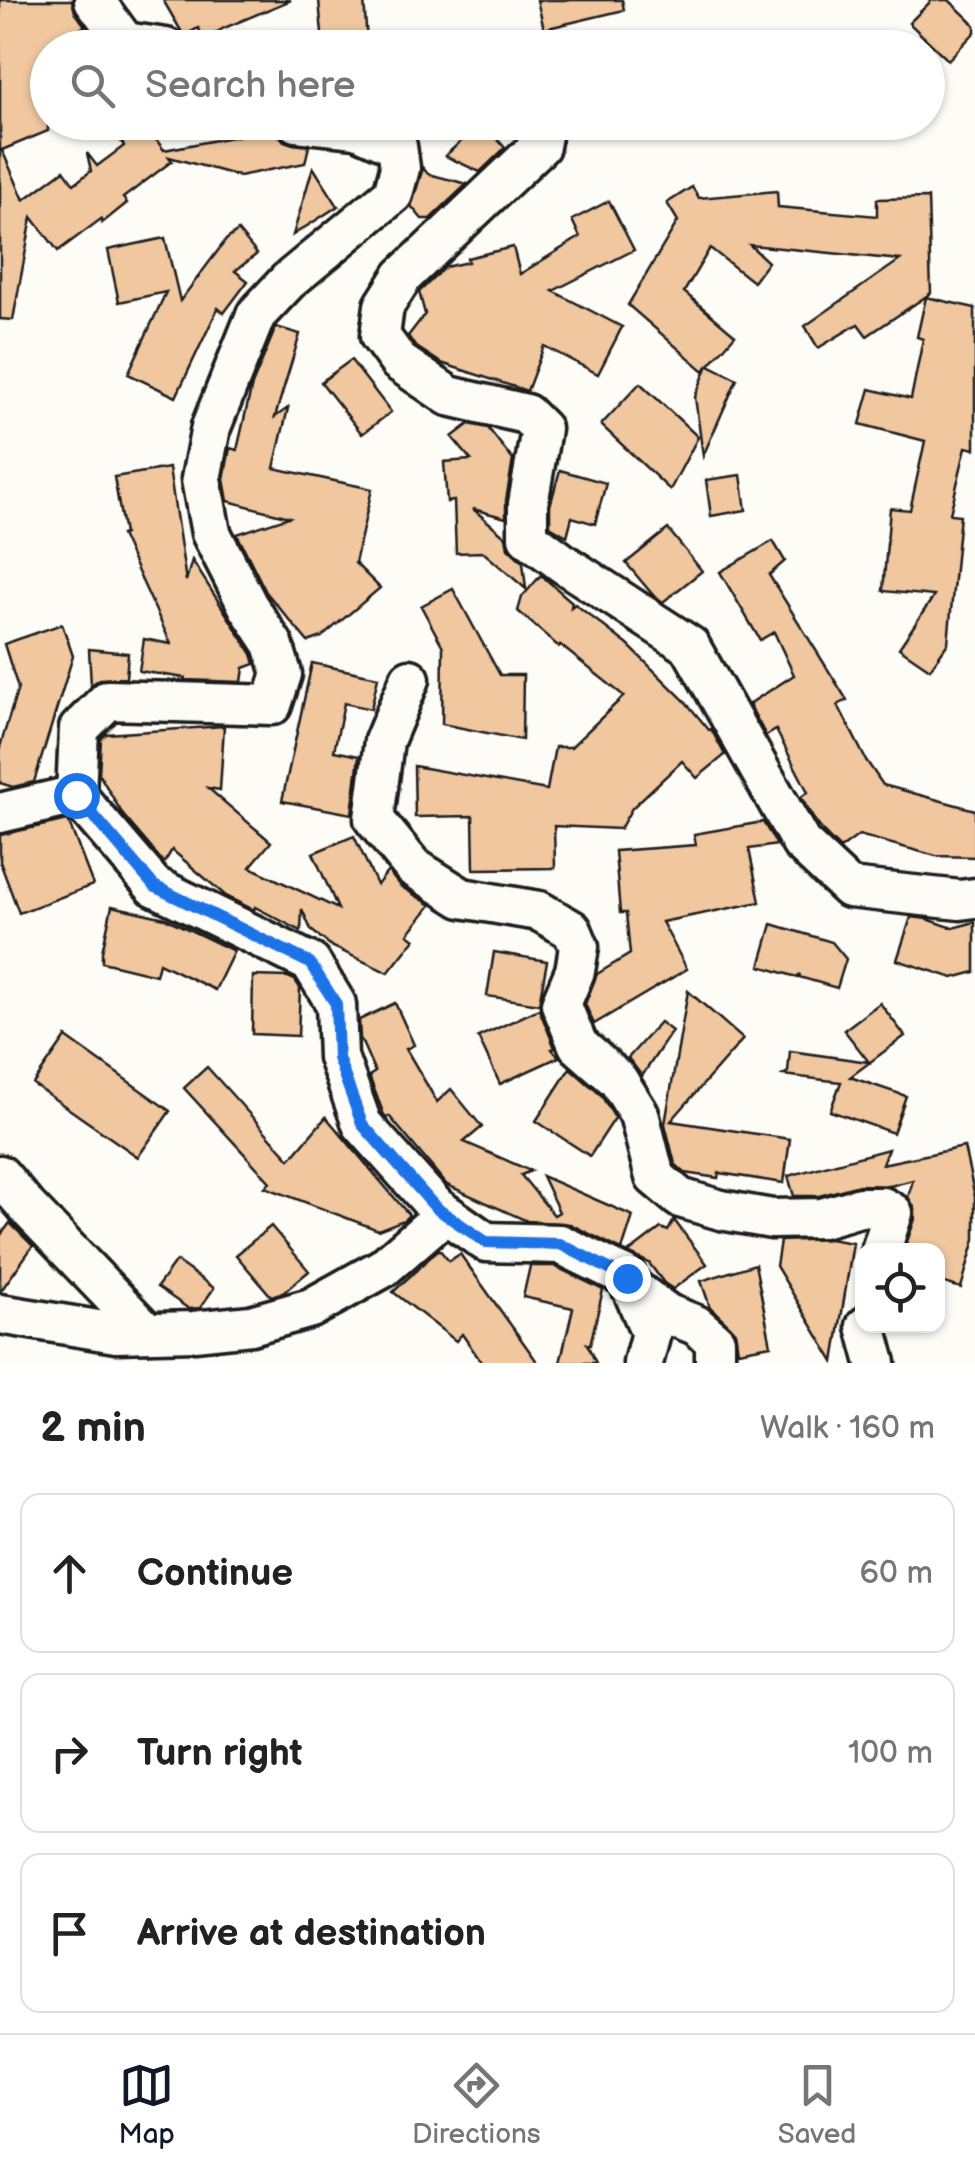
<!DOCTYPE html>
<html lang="en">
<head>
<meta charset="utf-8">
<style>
	:root { --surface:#fff; --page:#f2f2f2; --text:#222; --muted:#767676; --line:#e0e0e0; --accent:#111827 }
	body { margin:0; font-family:"Balsamiq Sans",sans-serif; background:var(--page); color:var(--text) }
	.controls { position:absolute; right:30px; bottom:30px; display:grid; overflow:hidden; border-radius:20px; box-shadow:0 2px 8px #0004 }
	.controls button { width:90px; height:90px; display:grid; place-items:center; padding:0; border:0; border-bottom:2px solid var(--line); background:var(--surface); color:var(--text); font:50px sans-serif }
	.stop { position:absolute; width:30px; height:30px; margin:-22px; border:8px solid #1a73e8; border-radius:50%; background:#fff }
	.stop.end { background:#1a73e8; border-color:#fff; box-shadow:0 2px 10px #0008 }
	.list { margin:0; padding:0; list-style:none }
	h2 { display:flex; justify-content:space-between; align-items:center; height:130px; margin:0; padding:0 40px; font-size:42px }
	h2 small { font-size:32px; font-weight:400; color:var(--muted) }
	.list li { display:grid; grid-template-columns:65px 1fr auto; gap:30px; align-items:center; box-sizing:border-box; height:160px; margin:0 20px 20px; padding:0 20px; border:2px solid var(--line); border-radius:20px }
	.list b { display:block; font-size:38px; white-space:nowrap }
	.list em { font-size:32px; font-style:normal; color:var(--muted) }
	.icon { flex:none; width:55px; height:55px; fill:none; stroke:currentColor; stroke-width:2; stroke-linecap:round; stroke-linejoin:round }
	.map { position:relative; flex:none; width:975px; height:1363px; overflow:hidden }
	.search { position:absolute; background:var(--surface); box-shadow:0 2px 8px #0004; left:30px; right:30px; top:30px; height:110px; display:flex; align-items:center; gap:25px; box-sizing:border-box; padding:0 35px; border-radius:55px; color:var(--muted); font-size:38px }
	.sheet { height:670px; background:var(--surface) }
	nav { display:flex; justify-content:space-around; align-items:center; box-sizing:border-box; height:140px; border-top:2px solid var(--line); background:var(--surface); font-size:28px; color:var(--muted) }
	nav a { display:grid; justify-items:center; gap:5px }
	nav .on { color:var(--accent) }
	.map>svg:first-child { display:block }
	.building { fill:#f1c7a0; stroke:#1c1c1c; stroke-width:2.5 }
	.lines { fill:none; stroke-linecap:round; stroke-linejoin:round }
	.minor-casing { stroke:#1c1c1c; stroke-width:45 }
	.minor { stroke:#fdfcf7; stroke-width:38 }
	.route { stroke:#1a73e8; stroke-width:12 }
</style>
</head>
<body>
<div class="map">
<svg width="975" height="1363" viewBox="0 0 975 1363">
	<rect width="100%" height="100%" fill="#fdfcf7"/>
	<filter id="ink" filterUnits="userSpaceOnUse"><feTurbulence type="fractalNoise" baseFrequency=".01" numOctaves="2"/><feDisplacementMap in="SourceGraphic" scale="20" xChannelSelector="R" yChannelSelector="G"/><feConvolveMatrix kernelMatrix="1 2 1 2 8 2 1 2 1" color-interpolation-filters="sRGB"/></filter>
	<g filter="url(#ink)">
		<g class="building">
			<path d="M0,0H72L75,12L85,26L48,46V131L2,150L24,200L64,170L74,184L91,171L87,153L97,166L124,146L109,122H143L164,150L247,134L249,128L279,135L284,141L293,144L309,146L305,163L239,176L169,157L172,161L123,198L127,203L102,223L101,219L58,251L32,217L13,320L0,319Z"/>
			<path d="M163,0H291L224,28L205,39L198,28L184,36Z"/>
			<path d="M319,0H364L367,42L323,45Z"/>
			<path d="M537,0H622L624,10L544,29Z"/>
			<path d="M932,0H949L975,25V32L948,60L909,23Z"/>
			<path d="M482,122L505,148L480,172L445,156Z"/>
			<path d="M313,167L338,206L293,235Z"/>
			<path d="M423,168L428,174L467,184L430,219H422L411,206Z"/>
			<path d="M692,187L699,198L777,191L778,207L877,216V199L928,198L931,293L867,336L858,324L818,348L805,326L900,260L750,245L768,262L753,282L710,248L684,292L735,335L709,365L737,379L703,456L695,397L708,365L704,371L628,305L678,221L667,203Z"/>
			<path d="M609,201L634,250L553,291L622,327L598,374L544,346L527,391L441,363L415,346L408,336L425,314L419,292L445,267L468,262L467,258L513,247L520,274L580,237L572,220Z"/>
			<path d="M238,231L257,254L235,271L248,281L224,313L218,308L176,397L128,374L166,292L119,302L108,250L165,238L180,301L226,240Z"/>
			<path d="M926,297L975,308V449L966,447L950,514L960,515L948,643L930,669L899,648L934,596L883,591L890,508L910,510L925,441L860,424L870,389L911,399L923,339L917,337Z"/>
			<path d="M276,327L300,334L275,417L288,408L274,468L372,489L355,563L380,588L322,637L308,642L266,592L237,534L289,517L228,501L224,479L230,448L237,450L252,385Z"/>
			<path d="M351,360L391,412L362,434L321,382Z"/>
			<path d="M640,383L698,437L670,490L601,425Z"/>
			<path d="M469,424L488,428L513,460L506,500V518L473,509L506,537L508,548L523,562L526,589L483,552L456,553L454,501L447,502L444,462L471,460L452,437Z"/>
			<path d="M169,468L186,581L192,560L252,654L255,664L244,668L242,682L184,680L185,678L139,671L144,639L171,644L121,535L124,534L114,477Z"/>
			<path d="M560,470L606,483L595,524L572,517L567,536L550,526V506Z"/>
			<path d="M741,475L746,510L711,516L706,480Z"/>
			<path d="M668,529L702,571L663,602L653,595L626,563Z"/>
			<path d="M773,541L785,561L769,575L847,700L838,705L866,760L883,785L975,810V857L936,856L859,835L840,849L824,833L813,818L801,797L808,792L776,730L766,736L749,704L794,675L774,632L760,640L720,572Z"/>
			<path d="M541,575L572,602L571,607L575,604L628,645L685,701L709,730L711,729L725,755L697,778L682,761L632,808L620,829L554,826L555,868L474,869L473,816L415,817L414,766L547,790L555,747H571L624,696L560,645L559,647L518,611L522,597Z"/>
			<path d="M453,589L500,675H523L522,740L442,724L443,647L421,606Z"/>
			<path d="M62,624L73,656L34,782L13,787L0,783V747L18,688L4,644Z"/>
			<path d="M89,649L128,653L126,678L100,679L91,685Z"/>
			<path d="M312,663L378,677L371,709L344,703L334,751L359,756L352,814L282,801Z"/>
			<path d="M224,726L220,790L208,788L271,842L250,867L338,909L313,853L354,836L377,885L388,871L400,886L431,905L408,934L415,939L388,973L331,946L311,930L302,909L301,931L255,907L254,910L227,897L172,850L164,863L123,815L99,774L101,739L106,734Z"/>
			<path d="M68,820L93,885L19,913L0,862V835Z"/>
			<path d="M763,822L777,845L749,849L760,902L662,922L687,969L594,1024L585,1004L597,974L630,954L626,913H620L615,851L696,845L694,834Z"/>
			<path d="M112,906L165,918L234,951L215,990L159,963L156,975L102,962V952Z"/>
			<path d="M911,917L927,919L953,928L975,922V972L953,978L897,960Z"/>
			<path d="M772,924L832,942L846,959L837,988L799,977L800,974L797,977L760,966Z"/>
			<path d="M494,952L547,961L539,1004L487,996Z"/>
			<path d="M253,976L288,977L295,980L300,988L298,1036L252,1034Z"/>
			<path d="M688,991L743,1039L671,1121L790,1139L784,1183L719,1173L718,1178L685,1173L675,1164L665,1124Z"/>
			<path d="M395,1003L414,1045L406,1049L437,1102L451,1089L482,1127L464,1142L531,1171L521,1175L554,1215L559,1212L542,1176L633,1216L622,1250L570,1224L527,1221L447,1185L389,1116L386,1117L384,1115L369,1076L375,1072L360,1038L359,1020Z"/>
			<path d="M880,1003L905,1036L850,1077L906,1096L893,1133L830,1111L841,1082L783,1075L788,1072L790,1051L869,1062L844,1030Z"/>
			<path d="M539,1009L555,1048L552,1049L559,1057L500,1084L478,1037Z"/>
			<path d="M660,1022L672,1031L642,1076L628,1058Z"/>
			<path d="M66,1037L170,1111L138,1157L33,1084Z"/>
			<path d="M207,1067L290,1159L326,1117L409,1215L404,1220L378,1230L265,1187L270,1182L184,1088Z"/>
			<path d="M570,1068L601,1095L615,1118L590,1156L536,1121Z"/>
			<path d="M964,1147L975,1197V1239L961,1288L938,1281V1250H904L915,1219V1209L908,1197L913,1180L890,1186L859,1185L819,1196H794L788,1176L888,1149L882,1164Z"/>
			<path d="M674,1220L707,1264L673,1289L664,1283L649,1263L628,1253L661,1228L668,1231Z"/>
			<path d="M10,1223L33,1246L0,1292V1236Z"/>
			<path d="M271,1226L309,1271L284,1292L271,1296L236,1255Z"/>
			<path d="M829,1239L853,1243L834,1362L776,1266L780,1241Z"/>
			<path d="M439,1249L449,1261L460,1254L538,1363H482L462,1334L456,1341L393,1292Z"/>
			<path d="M176,1261L214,1288L200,1308L189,1309L157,1287Z"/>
			<path d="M755,1264L771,1345L738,1351L735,1331L710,1307L701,1281Z"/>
			<path d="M530,1266H554L603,1290L590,1345L587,1344L596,1363H560L573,1308L523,1297Z"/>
		</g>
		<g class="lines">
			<defs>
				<g id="minor">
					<path d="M94,0L125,42V48"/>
					<path d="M125,42L166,48"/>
					<path d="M296,122L357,128L397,146L400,168L393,194L288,281L256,315L211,427L201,479L211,533L248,606L273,644L282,674L272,705L108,700L79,729L76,795L154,886L311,963L336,1004L338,1057L362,1124L436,1207L486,1242L560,1244L627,1277L651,1333L643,1363"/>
					<path d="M541,122L543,130L540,146L403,276L384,306L380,336L399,362L449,396L526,414L541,429L528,504V537L564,564L690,646L801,843L849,888L960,900L975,898"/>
					<path d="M410,679L384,741L374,819L413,867L462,898L539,911L572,930L579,947L575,971L561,1004L578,1045L618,1080L639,1114L655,1177L680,1198L721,1210L772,1219L822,1218L860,1207H883L893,1213L881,1250"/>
					<path d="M0,813L76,795"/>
					<path d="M0,1175L28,1208L147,1332"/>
					<path d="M631,1287L668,1314L696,1325L715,1341V1363"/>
					<path d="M0,1314L116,1333L194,1331L251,1325L311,1308L383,1268L445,1214"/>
					<path d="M866,1326L876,1363"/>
				</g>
			</defs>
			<use href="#minor" class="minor-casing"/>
			<use href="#minor" class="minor"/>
		</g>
	</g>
	<g class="lines" filter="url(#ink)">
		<path class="route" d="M76,795L154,886L310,963L336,1004L338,1058L362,1124L436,1208L486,1242L560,1244L627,1278"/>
	</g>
</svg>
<div class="controls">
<button><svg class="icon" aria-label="locate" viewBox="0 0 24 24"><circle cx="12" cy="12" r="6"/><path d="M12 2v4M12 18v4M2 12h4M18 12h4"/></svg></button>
</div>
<div class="stop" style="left:76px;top:795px"></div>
<div class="stop end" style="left:627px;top:1278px"></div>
<div class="search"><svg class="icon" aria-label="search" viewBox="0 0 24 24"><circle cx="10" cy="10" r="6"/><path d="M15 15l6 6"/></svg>Search here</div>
</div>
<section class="sheet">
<h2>2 min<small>Walk · 160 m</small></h2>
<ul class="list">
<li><svg class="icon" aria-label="ahead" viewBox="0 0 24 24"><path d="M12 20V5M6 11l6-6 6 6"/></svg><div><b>Continue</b></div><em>60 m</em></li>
<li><svg class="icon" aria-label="right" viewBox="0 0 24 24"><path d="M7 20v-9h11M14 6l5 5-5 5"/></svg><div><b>Turn right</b></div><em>100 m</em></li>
<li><svg class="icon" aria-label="arrive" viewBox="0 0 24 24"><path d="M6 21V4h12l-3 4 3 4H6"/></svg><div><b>Arrive at destination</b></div></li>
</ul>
</section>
<nav>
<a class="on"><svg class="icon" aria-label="map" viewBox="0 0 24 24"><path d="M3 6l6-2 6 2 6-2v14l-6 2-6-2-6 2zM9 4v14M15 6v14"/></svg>Map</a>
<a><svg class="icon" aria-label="directions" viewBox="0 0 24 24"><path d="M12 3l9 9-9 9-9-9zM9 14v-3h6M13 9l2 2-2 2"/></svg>Directions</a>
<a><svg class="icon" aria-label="saved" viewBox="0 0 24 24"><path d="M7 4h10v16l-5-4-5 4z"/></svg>Saved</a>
</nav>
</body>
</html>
